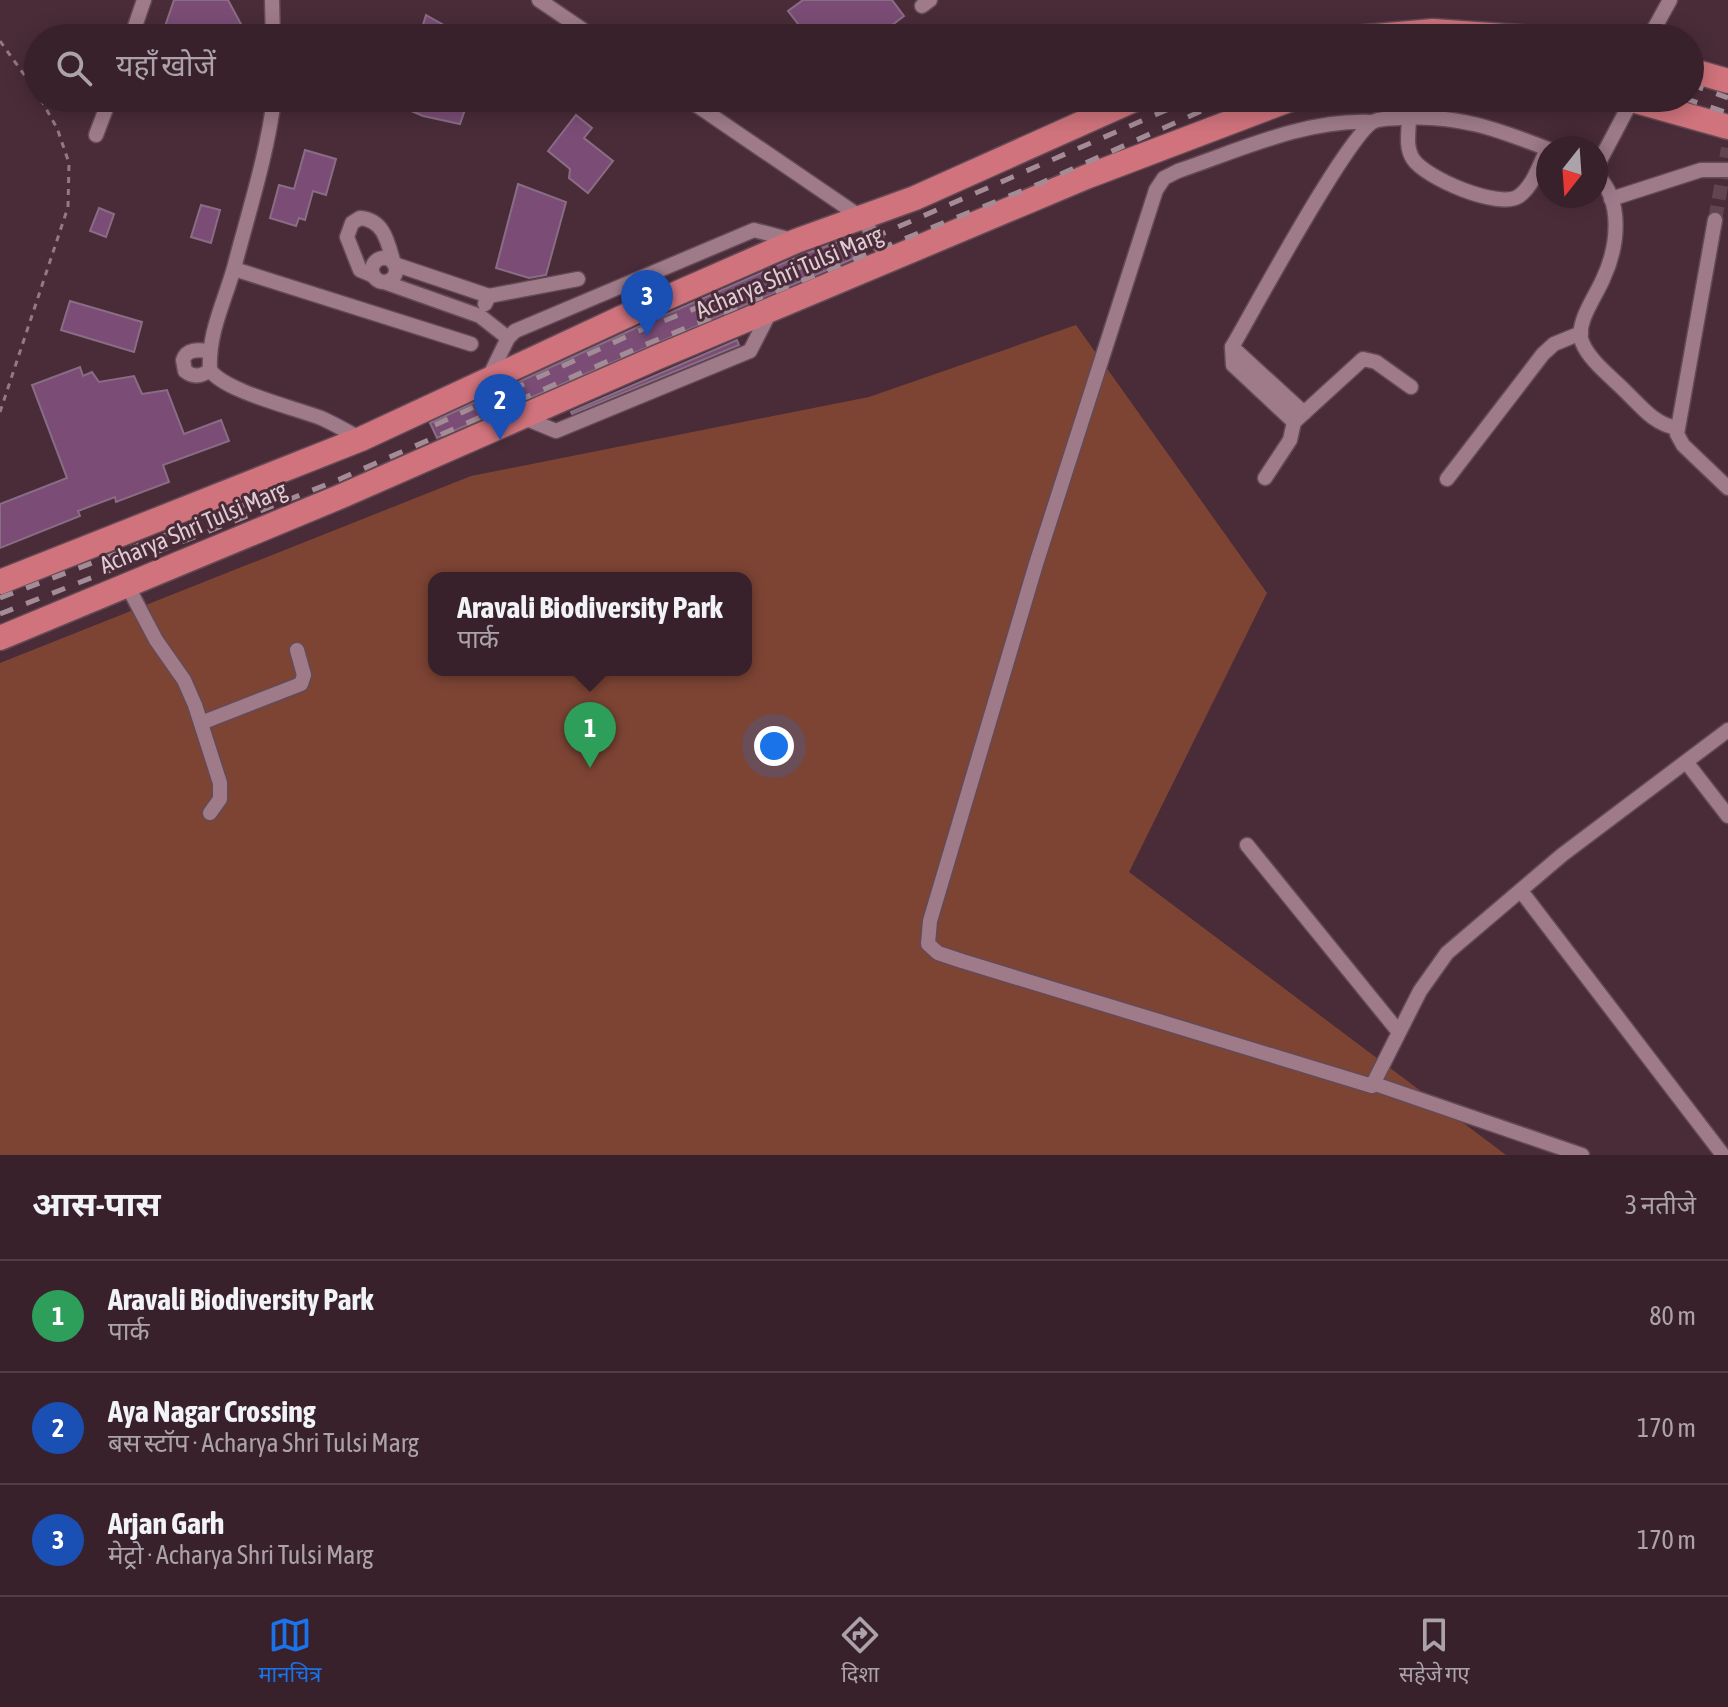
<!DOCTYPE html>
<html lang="hi">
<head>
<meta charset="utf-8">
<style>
	:root { --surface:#38212b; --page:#3f2933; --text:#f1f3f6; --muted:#aba3a9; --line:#523e47; --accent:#1a73e8 }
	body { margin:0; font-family:"Asap Condensed","Noto Sans Devanagari",sans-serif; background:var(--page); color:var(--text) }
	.compass { position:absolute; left:1536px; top:136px; width:72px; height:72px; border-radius:50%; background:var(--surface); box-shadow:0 4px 20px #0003; rotate:197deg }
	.you { position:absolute; left:774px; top:746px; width:28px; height:28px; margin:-20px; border:6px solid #fff; border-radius:50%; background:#1a73e8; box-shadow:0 0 0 12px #1a73e833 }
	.badge { display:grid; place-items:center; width:52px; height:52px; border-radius:50%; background:var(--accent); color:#fff; font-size:26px; font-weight:700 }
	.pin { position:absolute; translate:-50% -66px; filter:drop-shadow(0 2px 4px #0008) }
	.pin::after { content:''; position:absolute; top:42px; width:28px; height:24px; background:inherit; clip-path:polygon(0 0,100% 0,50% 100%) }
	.popup { position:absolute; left:428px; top:572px; width:324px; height:104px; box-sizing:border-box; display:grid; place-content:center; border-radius:16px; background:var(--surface); filter:drop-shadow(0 2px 6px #0005); font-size:26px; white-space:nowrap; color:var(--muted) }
	.popup b { font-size:30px; color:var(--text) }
	.popup::after { content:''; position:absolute; left:50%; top:100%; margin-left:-16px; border:16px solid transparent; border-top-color:var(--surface) }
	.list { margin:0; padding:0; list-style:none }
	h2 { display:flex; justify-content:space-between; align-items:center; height:104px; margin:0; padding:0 32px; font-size:34px }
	h2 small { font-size:26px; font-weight:400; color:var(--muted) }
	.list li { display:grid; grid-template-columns:52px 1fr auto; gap:24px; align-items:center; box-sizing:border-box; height:112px; padding:0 32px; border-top:2px solid var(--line) }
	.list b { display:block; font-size:30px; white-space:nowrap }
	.list p { margin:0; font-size:26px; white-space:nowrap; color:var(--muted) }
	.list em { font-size:26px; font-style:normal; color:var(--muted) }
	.icon { flex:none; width:44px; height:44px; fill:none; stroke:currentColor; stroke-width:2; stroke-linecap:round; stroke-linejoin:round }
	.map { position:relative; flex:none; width:1728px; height:1155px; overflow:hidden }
	.search { position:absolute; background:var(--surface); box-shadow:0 4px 20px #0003; left:24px; right:24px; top:24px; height:88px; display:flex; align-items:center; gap:20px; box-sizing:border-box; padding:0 28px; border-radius:44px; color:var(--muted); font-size:30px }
	.sheet { height:440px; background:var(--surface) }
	nav { display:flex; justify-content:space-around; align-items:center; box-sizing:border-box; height:112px; border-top:2px solid var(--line); background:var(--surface); font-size:22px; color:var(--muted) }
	nav a { display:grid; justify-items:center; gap:4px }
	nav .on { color:var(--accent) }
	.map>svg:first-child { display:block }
	.green { fill:#7d4434; fill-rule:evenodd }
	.building { fill:#7b4d76; stroke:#896d85; stroke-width:2 }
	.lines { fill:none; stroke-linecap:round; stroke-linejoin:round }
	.minor-tunnel { stroke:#604450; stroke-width:14; stroke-dasharray:14 7; stroke-linecap:butt }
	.minor-casing { stroke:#644a56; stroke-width:17 }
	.highway-casing { stroke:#644a56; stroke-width:27 }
	.path { stroke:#927983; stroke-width:3; stroke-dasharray:6 6; stroke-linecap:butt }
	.minor { stroke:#9f7b8a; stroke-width:14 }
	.highway { stroke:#d0737c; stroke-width:24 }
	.rail { stroke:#a48c96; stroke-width:5; stroke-dasharray:14 14; stroke-linecap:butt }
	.labels { text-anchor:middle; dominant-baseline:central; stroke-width:6; stroke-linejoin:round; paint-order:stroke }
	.street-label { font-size:24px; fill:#dfcbd3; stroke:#4a2c39 }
</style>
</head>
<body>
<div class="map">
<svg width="1728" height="1155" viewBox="0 0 1728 1155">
	<rect width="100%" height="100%" fill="#4a2c39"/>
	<path class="green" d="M1076,325L1267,593L1129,872L1506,1155H0V663L471,476L869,397ZM434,578H746V670H434Z"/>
	<g class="building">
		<path d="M174,0H228L241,24L215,38H161Z"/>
		<path d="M803,0H892L904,16L875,38H809L788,11Z"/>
		<path d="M426,15L467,38H419Z"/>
		<path d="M381,98H469L460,124L423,116Z"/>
		<path d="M576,115L592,128L584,138L613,161L588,193L569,178L570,169L548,151Z"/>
		<path d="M305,150L336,159L326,195L313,191L305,220L299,218L296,226L270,218L279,185L294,189Z"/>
		<path d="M518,184L566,202L546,275L529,278L496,268Z"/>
		<path d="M201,205L220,210L211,243L191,237Z"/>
		<path d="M99,208L114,214L106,237L90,231Z"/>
		<path d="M846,239L855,258L437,438L430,423L640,326L802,255Z"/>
		<path d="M70,301L142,322L134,352L61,330Z"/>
		<path d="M737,340L739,345L572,414L571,412Z"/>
		<path d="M80,367L83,376L92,372L99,382L134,376L142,394L167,390L184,434L221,420L229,441L163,465L169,482L116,502L115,497L78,511L80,516L0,548V504L67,478L32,385Z"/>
	</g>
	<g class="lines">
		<path class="minor-tunnel" d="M1715,220L1728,148"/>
		<defs>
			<g id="minor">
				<path d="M272,0L273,38"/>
				<path d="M539,0L595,38"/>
				<path d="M922,6L930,0"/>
				<path d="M131,38L144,0"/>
				<path d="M1649,38L1670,0"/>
				<path d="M274,98C268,152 248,214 234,268C224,303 208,333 210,370C224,391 295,408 321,418C335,424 348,432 361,439"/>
				<path d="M686,98L862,218L890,261"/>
				<path d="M1409,117C1409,131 1405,147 1413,159C1425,178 1500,210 1519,196C1533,186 1540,164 1547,149"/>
				<path d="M1372,122C1305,119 1240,150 1178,171L1164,178L1156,190L1036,564L930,921L928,944L938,953L962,961L1372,1086L1420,991L1447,953L1562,855L1728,730"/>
				<path d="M96,135L110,98"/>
				<path d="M1596,168L1632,100"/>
				<path d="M1596,174C1624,201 1618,247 1603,279C1596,296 1575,323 1582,342C1589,360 1610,376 1623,389C1640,405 1653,424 1677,428"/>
				<path d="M1611,199L1701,170H1728"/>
				<path d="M1715,220L1677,434L1683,445L1728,488"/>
				<circle cx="384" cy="270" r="12"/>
				<path d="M234,269L471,344"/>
				<path d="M374,276L360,270L347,237L352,223L360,218C385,220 388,244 394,264L489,296"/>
				<path d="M384,282L480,316L508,338"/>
				<path d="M485,304L489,296L578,279"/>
				<path d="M1232,347L1304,413"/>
				<path d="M210,351C199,350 187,348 183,360L185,371C194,378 202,376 210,370"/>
				<path d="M488,379L508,338L515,331L754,230L796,241"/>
				<path d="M522,417L556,431L750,351L771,310"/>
				<path d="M1294,422L1363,359L1376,362L1411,387"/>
				<path d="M1265,478L1290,440L1294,422L1233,365L1232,347C1252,313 1350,130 1375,121C1383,118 1392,119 1400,118C1456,114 1497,129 1548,149"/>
				<path d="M1447,479L1543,354L1554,344L1581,333"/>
				<path d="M127,585L156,640L184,680L195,705L220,783V799L210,813"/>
				<path d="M201,723L301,684L304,675L297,650"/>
				<path d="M1687,763L1728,816"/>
				<path d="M1247,845L1398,1031"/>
				<path d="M1521,891L1723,1155"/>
				<path d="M1375,1084L1582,1155"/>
			</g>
			<g id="highway">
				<path d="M1354,38L1433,31L1532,38"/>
				<path d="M1690,70L1728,81"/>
				<path d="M1625,98L1728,127"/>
				<path d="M0,582L361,439L634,312L796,241L915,198L1138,98"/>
				<path d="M0,638L344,495L658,357L1086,177L1294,98"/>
			</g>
		</defs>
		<use href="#minor" class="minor-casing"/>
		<use href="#highway" class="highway-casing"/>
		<g class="path">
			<path d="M0,41L38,94"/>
			<path d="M0,412L68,207L69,163L57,128L40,98"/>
		</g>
		<use href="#minor" class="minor"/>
		<use href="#highway" class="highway"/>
		<g class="rail">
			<path d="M1690,84L1728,98"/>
			<path d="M1684,98L1728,113"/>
			<path d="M435,425L643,329L861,243L1194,98"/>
			<path d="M0,598L276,493"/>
			<path d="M0,614L333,482L649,343L1041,183L1219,103L1241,98"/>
		</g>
	</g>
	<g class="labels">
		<g class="street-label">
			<text transform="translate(789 272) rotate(-23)">Acharya Shri Tulsi Marg</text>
			<text transform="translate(193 527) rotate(-23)">Acharya Shri Tulsi Marg</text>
		</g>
	</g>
</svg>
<svg class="compass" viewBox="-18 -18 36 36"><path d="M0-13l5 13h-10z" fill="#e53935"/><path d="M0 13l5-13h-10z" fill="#aba3a9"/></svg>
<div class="you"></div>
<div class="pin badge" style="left:590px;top:768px;background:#2e9e5b">1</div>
<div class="popup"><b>Aravali Biodiversity Park</b>पार्क</div>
<div class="pin badge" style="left:500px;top:440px;background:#1a4fb4">2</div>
<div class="pin badge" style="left:647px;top:336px;background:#1a4fb4">3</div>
<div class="search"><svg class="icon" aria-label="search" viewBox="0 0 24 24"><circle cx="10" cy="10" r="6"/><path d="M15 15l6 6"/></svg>यहाँ खोजें</div>
</div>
<section class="sheet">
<h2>आस-पास<small>3 नतीजे</small></h2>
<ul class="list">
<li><span class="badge" style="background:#2e9e5b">1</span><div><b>Aravali Biodiversity Park</b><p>पार्क</p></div><em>80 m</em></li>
<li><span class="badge" style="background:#1a4fb4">2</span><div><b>Aya Nagar Crossing</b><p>बस स्टॉप · Acharya Shri Tulsi Marg</p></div><em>170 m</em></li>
<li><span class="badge" style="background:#1a4fb4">3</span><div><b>Arjan Garh</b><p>मेट्रो · Acharya Shri Tulsi Marg</p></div><em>170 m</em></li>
</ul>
</section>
<nav>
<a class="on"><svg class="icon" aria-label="map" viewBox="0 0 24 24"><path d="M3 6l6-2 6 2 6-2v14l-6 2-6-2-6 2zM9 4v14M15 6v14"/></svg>मानचित्र</a>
<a><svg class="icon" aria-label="directions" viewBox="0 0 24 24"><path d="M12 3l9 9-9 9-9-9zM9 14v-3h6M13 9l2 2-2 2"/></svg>दिशा</a>
<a><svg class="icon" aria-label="saved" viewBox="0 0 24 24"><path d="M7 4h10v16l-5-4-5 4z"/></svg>सहेजे गए</a>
</nav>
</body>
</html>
